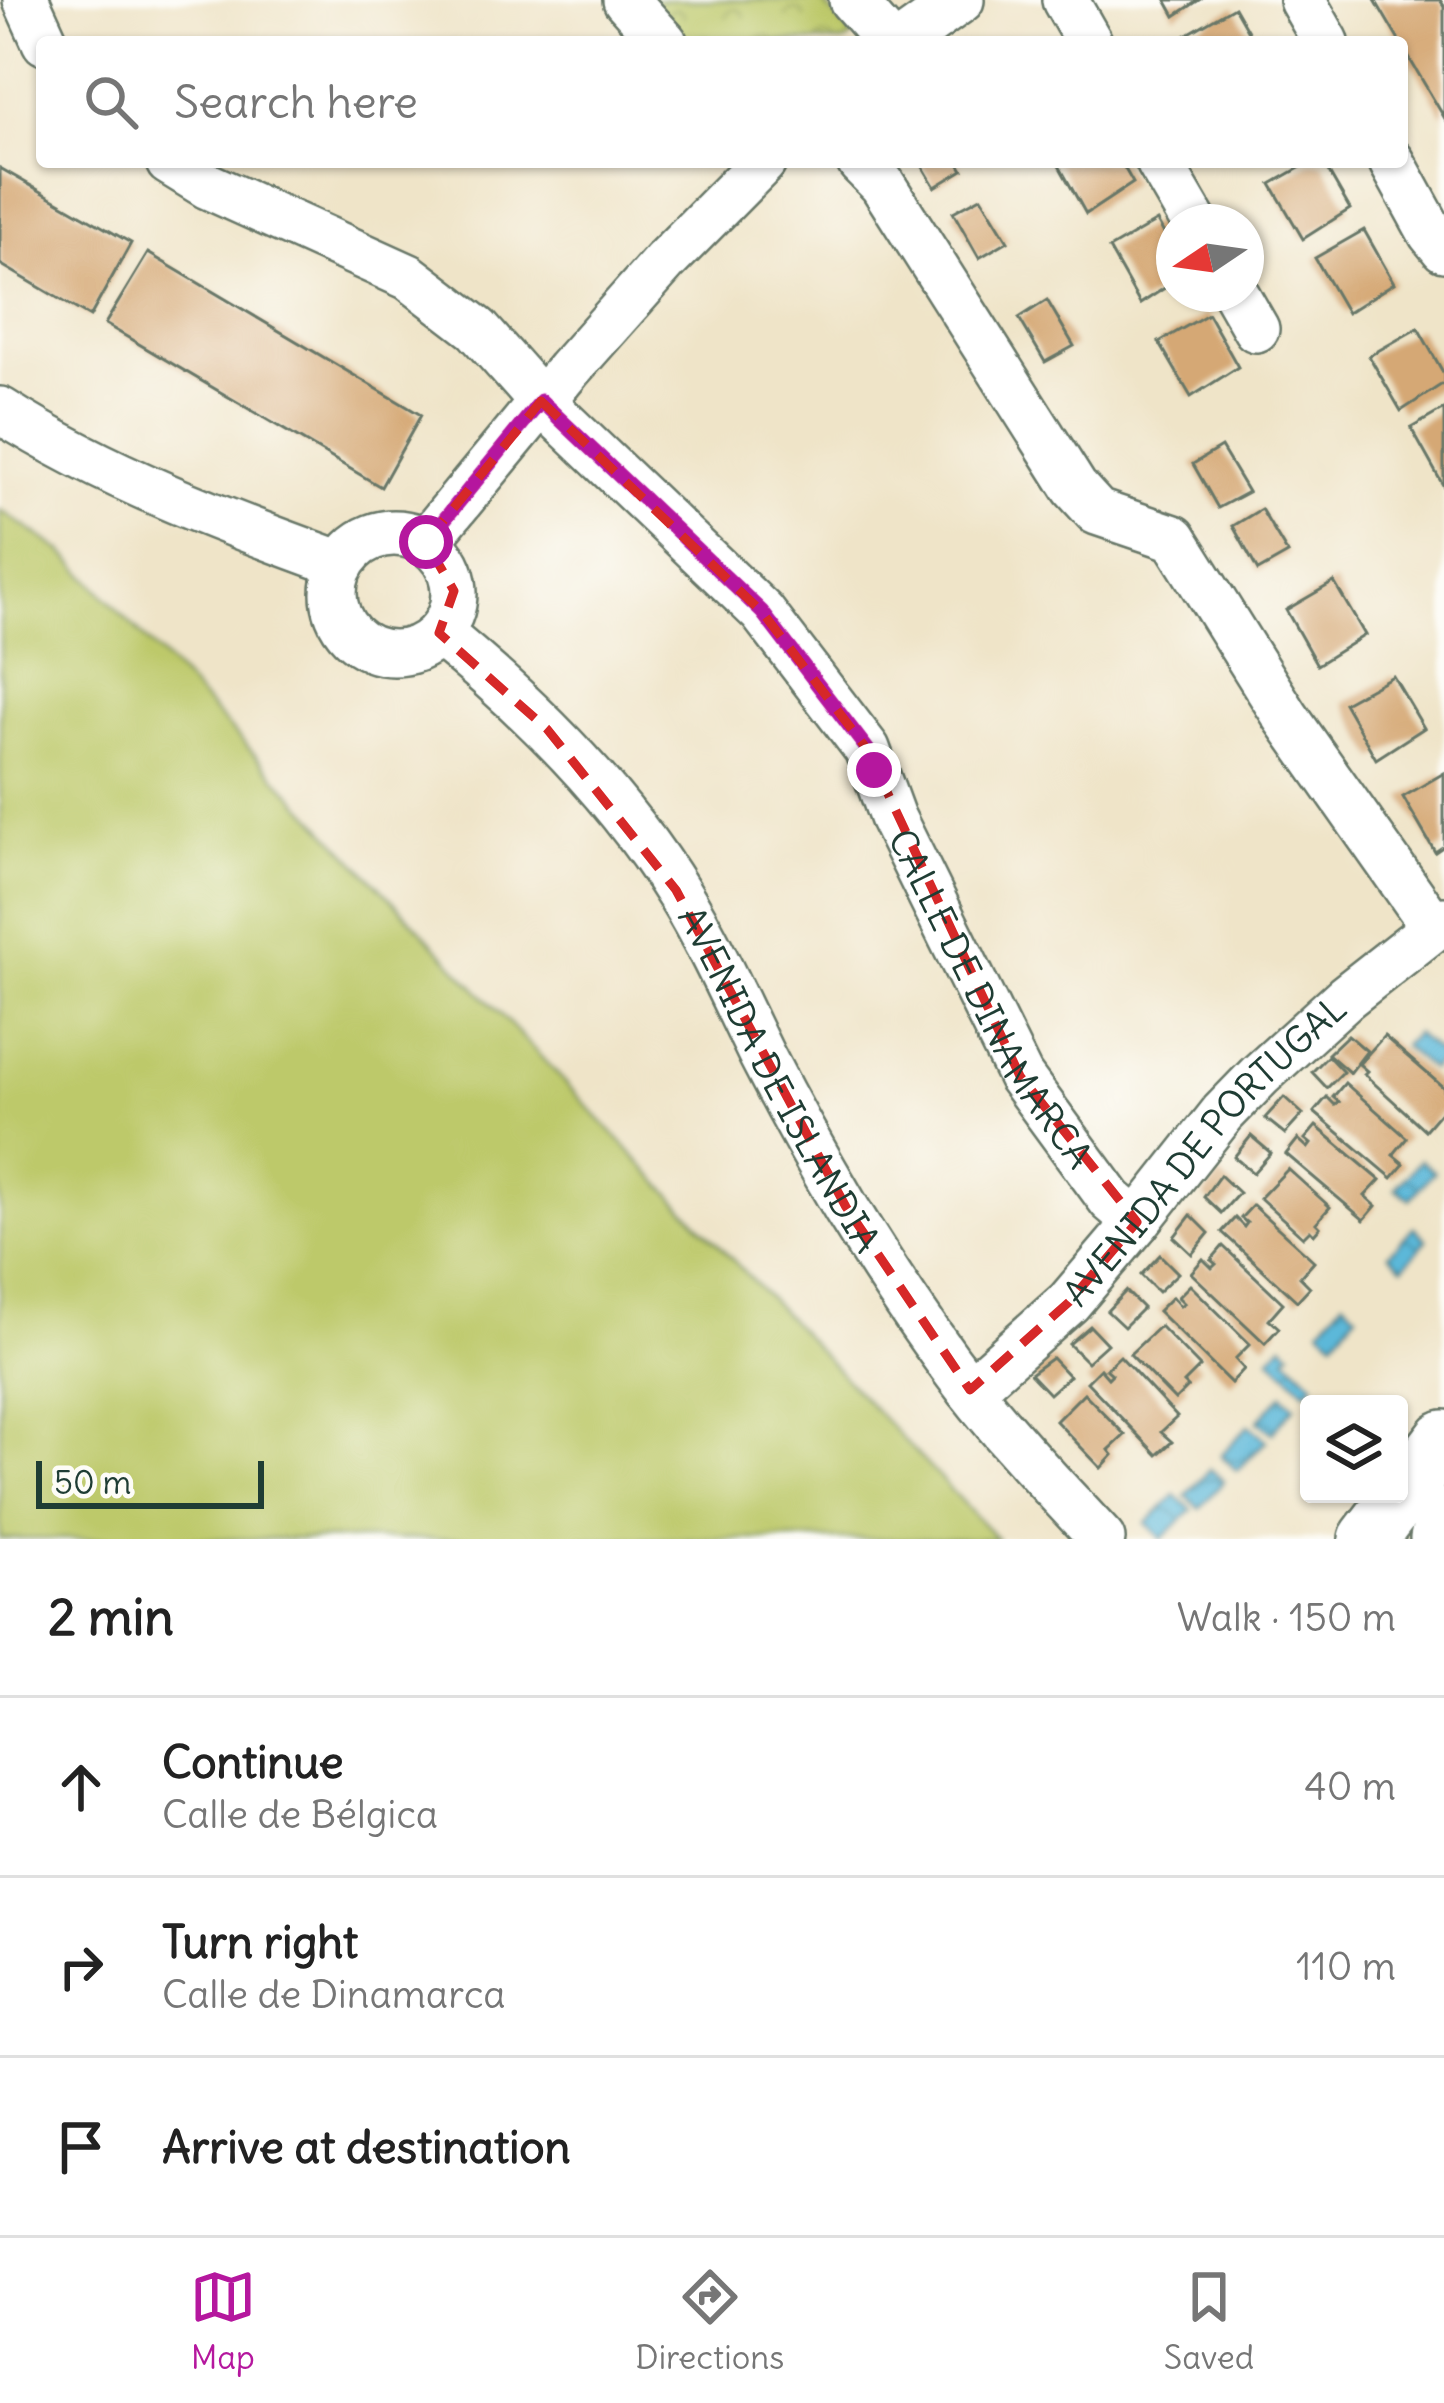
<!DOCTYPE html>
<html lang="en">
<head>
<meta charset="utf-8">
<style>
	:root { --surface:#fff; --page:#f2f2f2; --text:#222; --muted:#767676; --line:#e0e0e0; --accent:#b5179e }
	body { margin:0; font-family:Delius,sans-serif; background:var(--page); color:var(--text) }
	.controls { position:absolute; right:36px; bottom:36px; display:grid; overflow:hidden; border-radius:12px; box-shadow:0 3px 9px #0004 }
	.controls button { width:108px; height:108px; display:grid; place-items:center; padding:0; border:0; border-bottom:3px solid var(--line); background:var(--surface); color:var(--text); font:60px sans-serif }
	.compass { position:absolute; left:1156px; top:204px; width:108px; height:108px; border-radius:50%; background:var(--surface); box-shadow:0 3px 9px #0004; rotate:257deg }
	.scale { position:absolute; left:36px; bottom:30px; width:228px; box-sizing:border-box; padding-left:12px; border:6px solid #1f3d34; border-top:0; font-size:33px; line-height:42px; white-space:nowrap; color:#1f3d34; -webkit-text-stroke:9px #fdfcf7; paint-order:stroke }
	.stop { position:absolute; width:36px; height:36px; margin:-27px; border:9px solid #b5179e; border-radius:50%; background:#fff }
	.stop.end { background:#b5179e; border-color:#fff; box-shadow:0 3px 12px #0008 }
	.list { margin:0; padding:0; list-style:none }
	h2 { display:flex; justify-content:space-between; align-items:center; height:156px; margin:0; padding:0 48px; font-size:51px }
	h2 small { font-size:39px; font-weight:400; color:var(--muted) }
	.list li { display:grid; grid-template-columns:78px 1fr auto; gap:36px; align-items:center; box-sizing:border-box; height:180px; padding:0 48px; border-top:3px solid var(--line) }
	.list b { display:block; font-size:45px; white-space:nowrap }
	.list p { margin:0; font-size:39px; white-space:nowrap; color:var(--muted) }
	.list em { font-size:39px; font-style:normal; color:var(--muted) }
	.icon { flex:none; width:66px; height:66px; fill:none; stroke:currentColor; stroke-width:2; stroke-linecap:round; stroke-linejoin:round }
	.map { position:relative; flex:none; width:1444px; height:1539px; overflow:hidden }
	.search { position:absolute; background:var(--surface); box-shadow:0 3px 9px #0004; left:36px; right:36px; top:36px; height:132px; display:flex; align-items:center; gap:30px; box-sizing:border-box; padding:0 42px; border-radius:12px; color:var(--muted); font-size:45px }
	.sheet { height:696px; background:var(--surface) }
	nav { display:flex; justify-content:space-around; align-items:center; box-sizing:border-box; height:168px; border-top:3px solid var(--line); background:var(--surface); font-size:33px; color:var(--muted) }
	nav a { display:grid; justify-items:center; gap:6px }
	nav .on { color:var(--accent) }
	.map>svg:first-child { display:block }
	.grass { fill:#bdc96b; stroke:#6e8350; stroke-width:3 }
	.park { fill:url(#park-crowns); stroke:#6e8350; stroke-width:3 }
	.water { fill:url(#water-waves); stroke:#3d7a86; stroke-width:3 }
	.building { fill:#d5a875 }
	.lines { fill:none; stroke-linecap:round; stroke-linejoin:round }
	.minor-casing { stroke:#687768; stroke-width:50 }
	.major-casing { stroke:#687768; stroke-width:62 }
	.minor { stroke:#fff; stroke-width:45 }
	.major { stroke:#fff; stroke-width:57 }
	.route { stroke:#b5179e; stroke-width:15 }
	.marked { fill:none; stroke:#d62828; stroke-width:9; stroke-dasharray:24 15; stroke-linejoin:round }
	.labels { text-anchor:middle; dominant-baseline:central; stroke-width:9; stroke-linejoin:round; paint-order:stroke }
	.street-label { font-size:36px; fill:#1f3d34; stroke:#fdfcf7 }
</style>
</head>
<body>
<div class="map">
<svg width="1444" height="1539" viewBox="0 0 1444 1539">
	<defs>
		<pattern id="park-crowns" width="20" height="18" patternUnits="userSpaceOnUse" patternTransform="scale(3)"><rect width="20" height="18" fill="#bdc96b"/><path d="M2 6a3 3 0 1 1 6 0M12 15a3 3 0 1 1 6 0" fill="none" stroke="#99a459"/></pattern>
		<pattern id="water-waves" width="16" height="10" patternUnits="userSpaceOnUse" patternTransform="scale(3)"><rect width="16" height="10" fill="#5bb8d9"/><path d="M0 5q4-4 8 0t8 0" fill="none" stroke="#4b97b1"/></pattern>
	</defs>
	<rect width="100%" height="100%" fill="#fdfcf7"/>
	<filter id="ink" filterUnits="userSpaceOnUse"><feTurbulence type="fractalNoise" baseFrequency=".00833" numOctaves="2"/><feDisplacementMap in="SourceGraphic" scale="24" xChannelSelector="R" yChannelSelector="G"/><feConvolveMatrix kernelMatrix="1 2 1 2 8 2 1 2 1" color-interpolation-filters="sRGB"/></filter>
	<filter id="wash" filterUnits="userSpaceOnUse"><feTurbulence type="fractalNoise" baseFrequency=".004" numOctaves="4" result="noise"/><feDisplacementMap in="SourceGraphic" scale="48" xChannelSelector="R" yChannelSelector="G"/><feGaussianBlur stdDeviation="2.7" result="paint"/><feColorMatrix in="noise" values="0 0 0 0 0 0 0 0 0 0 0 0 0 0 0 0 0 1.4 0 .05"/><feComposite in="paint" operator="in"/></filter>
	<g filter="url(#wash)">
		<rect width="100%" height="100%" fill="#efe4c8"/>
		<path class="grass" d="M0,510L62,551L997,1539H0Z"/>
		<path class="park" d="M642,0H821L853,36L846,42H680Z"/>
		<g class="water">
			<path d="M1415,1033L1443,1057L1431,1070L1403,1046Z"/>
			<path d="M1420,1160L1434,1172L1410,1199L1396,1188Z"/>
			<path d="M1414,1227L1427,1240L1403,1267L1389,1254Z"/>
			<path d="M1344,1300L1357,1313L1334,1340L1320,1328Z"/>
			<path d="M1283,1343L1291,1351L1286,1356L1314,1383L1306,1391L1270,1357Z"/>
			<path d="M1283,1394L1295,1406L1272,1433L1258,1421Z"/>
			<path d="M1249,1425L1266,1441L1237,1471L1221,1455Z"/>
			<path d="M1210,1469L1224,1481L1200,1508L1186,1496Z"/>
			<path d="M1175,1495L1192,1510L1162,1539L1146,1524Z"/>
		</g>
		<g id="blocks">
			<g class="building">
				<path d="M1166,0H1199L1175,16Z"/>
				<path d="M1375,0H1440L1444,6V117Z"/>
				<path d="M1234,7L1254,42H1190L1186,35Z"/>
				<path d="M920,162H958L963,170L935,187Z"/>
				<path d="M1057,162H1121L1133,183L1086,214Z"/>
				<path d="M1310,162H1323L1350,209L1303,239L1271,184Z"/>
				<path d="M0,168L131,243L90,317L0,264Z"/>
				<path d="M981,197L1008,241L979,258L953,212Z"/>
				<path d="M1157,221L1174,251V282L1140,304L1109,249Z"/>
				<path d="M1364,230L1394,283L1347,313L1315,258Z"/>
				<path d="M148,253L421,415L381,487L105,324Z"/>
				<path d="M1047,300L1074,346L1045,362L1019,318Z"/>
				<path d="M1208,314L1238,367L1191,397L1159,342Z"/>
				<path d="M1418,328L1444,374V383L1401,411L1369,356Z"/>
				<path d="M1444,409V487L1411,428Z"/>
				<path d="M1221,447L1248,492L1218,508L1193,464Z"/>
				<path d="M1261,509L1288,554L1258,571L1233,526Z"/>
				<path d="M1334,582L1365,635L1317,665L1286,610Z"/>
				<path d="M1393,676L1424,728L1376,759L1344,703Z"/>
				<path d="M1444,773V846L1435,852L1403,797Z"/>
				<path d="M1348,1035L1367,1051L1350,1073L1328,1054Z"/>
				<path d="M1384,1036L1444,1088V1108L1425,1130L1364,1074L1367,1071L1359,1064Z"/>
				<path d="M1328,1056L1343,1072L1327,1088L1312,1072Z"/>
				<path d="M1345,1083L1407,1138L1393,1155L1404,1164L1392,1178L1314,1112L1327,1097L1335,1105L1339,1102L1333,1097Z"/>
				<path d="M1284,1097L1303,1114L1285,1134L1265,1118Z"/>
				<path d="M1316,1126L1380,1180L1365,1196L1376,1206L1364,1220L1286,1154L1298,1139L1308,1148L1311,1144L1305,1139Z"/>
				<path d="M1251,1136L1271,1153L1253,1173L1234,1157Z"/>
				<path d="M1288,1169L1330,1207L1316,1223L1320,1227L1314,1234L1310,1230L1303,1237L1260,1198Z"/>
				<path d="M1220,1175L1239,1193L1221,1213L1204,1197Z"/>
				<path d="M1253,1205L1314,1261L1300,1277L1310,1287L1297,1301L1222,1232L1235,1218L1244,1227L1247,1223L1241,1218Z"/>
				<path d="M1191,1215L1209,1233L1192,1254L1174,1237Z"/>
				<path d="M1223,1246L1283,1303L1269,1319L1279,1328L1265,1343L1191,1273L1203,1259L1212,1268L1216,1264L1211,1260Z"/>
				<path d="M1160,1255L1178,1273L1158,1292L1141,1275Z"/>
				<path d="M1190,1285L1250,1344L1235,1359L1244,1369L1231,1383L1158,1311L1172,1297L1180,1306L1184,1303L1178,1297Z"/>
				<path d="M1126,1291L1143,1308L1124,1327L1107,1311Z"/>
				<path d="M1090,1326L1107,1344L1087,1362L1069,1344Z"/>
				<path d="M1160,1326L1200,1367L1184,1383L1188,1387L1175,1400L1130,1354Z"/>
				<path d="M1120,1356L1177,1417L1161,1432L1172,1442L1157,1455L1087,1382L1100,1369L1108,1378L1112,1374L1106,1369Z"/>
				<path d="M1052,1358L1069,1376L1049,1394L1030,1374Z"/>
				<path d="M1084,1393L1125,1435L1109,1450L1113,1455L1101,1468L1056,1421Z"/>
			</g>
		</g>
	</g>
	<g filter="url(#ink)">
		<use href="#blocks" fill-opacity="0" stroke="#687768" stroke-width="3"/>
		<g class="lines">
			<defs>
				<g id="minor">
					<path d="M26,0L45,42"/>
					<path d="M626,0L664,42"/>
					<path d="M852,0L889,42"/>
					<path d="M1065,0L1089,42"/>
					<path d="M1302,0L1326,42"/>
					<path d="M902,42L961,0"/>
					<path id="s1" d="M169,162L208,186L409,277L477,329L541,401L762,612L867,749L892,817L1020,1076L1111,1200L1137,1222"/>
					<path d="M860,162L882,184L1075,488L1097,512L1174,538L1286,717L1434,927"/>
					<path d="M1159,162L1194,222"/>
					<path d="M1392,162L1431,233L1444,249"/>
					<path d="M1236,294L1256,329"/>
					<path d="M0,410C105,477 225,522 341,564"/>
					<circle cx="394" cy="593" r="60"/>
					<path d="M426,542L568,370L665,261L763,162"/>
					<path id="s2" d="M439,633C530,707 617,793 679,894C711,946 735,1001 762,1056C788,1107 817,1159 846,1208C884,1270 925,1332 969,1389C1010,1442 1057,1490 1102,1539"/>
					<path id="s3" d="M970,1390L1069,1302L1137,1222L1223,1113L1260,1075L1346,997L1444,920"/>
				</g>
				<g id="major">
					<path d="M1368,1539L1444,1439"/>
					<path d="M1439,1539L1444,1517"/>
				</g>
			</defs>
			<use href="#minor" class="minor-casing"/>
			<use href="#major" class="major-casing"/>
			<use href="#minor" class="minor"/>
			<use href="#major" class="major"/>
		</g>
	</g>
	<g class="lines" filter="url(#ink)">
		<path class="route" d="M426,542L541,401L762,612L867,749L874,770"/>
	</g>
	<path class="marked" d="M541,401L762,612L867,749L1020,1076L1137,1222L1069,1302L970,1390L846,1207L676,890L547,729L439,633L454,591L426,542Z"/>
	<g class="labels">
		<g class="street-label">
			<text stroke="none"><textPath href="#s1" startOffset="1206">CALLE DE DINAMARCA</textPath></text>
			<text stroke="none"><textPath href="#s2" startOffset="567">AVENIDA DE ISLANDIA</textPath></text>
			<text stroke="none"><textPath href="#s3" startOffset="336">AVENIDA DE PORTUGAL</textPath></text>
		</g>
	</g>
</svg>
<div class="controls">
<button><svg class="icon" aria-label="layers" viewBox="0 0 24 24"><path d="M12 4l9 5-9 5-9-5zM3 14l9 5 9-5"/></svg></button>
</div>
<svg class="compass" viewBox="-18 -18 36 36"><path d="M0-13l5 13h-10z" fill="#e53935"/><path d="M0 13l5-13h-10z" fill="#767676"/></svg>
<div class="scale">50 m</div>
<div class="stop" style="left:426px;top:542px"></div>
<div class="stop end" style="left:874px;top:770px"></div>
<div class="search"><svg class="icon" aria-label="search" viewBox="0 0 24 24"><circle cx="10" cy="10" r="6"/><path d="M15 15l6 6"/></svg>Search here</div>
</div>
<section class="sheet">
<h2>2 min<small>Walk · 150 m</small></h2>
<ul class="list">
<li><svg class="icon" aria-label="ahead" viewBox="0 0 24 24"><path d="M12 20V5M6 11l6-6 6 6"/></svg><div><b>Continue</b><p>Calle de Bélgica</p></div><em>40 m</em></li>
<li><svg class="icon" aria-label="right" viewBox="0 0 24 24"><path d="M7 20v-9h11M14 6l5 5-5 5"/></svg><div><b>Turn right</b><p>Calle de Dinamarca</p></div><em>110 m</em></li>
<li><svg class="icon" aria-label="arrive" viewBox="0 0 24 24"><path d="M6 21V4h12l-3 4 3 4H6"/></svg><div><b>Arrive at destination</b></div></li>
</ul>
</section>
<nav>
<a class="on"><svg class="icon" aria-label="map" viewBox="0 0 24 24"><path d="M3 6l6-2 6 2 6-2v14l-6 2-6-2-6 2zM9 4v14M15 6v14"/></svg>Map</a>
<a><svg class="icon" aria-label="directions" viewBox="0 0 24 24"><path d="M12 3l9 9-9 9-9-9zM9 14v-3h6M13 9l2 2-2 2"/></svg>Directions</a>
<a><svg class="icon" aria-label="saved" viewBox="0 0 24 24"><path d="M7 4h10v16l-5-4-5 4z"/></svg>Saved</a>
</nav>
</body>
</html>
